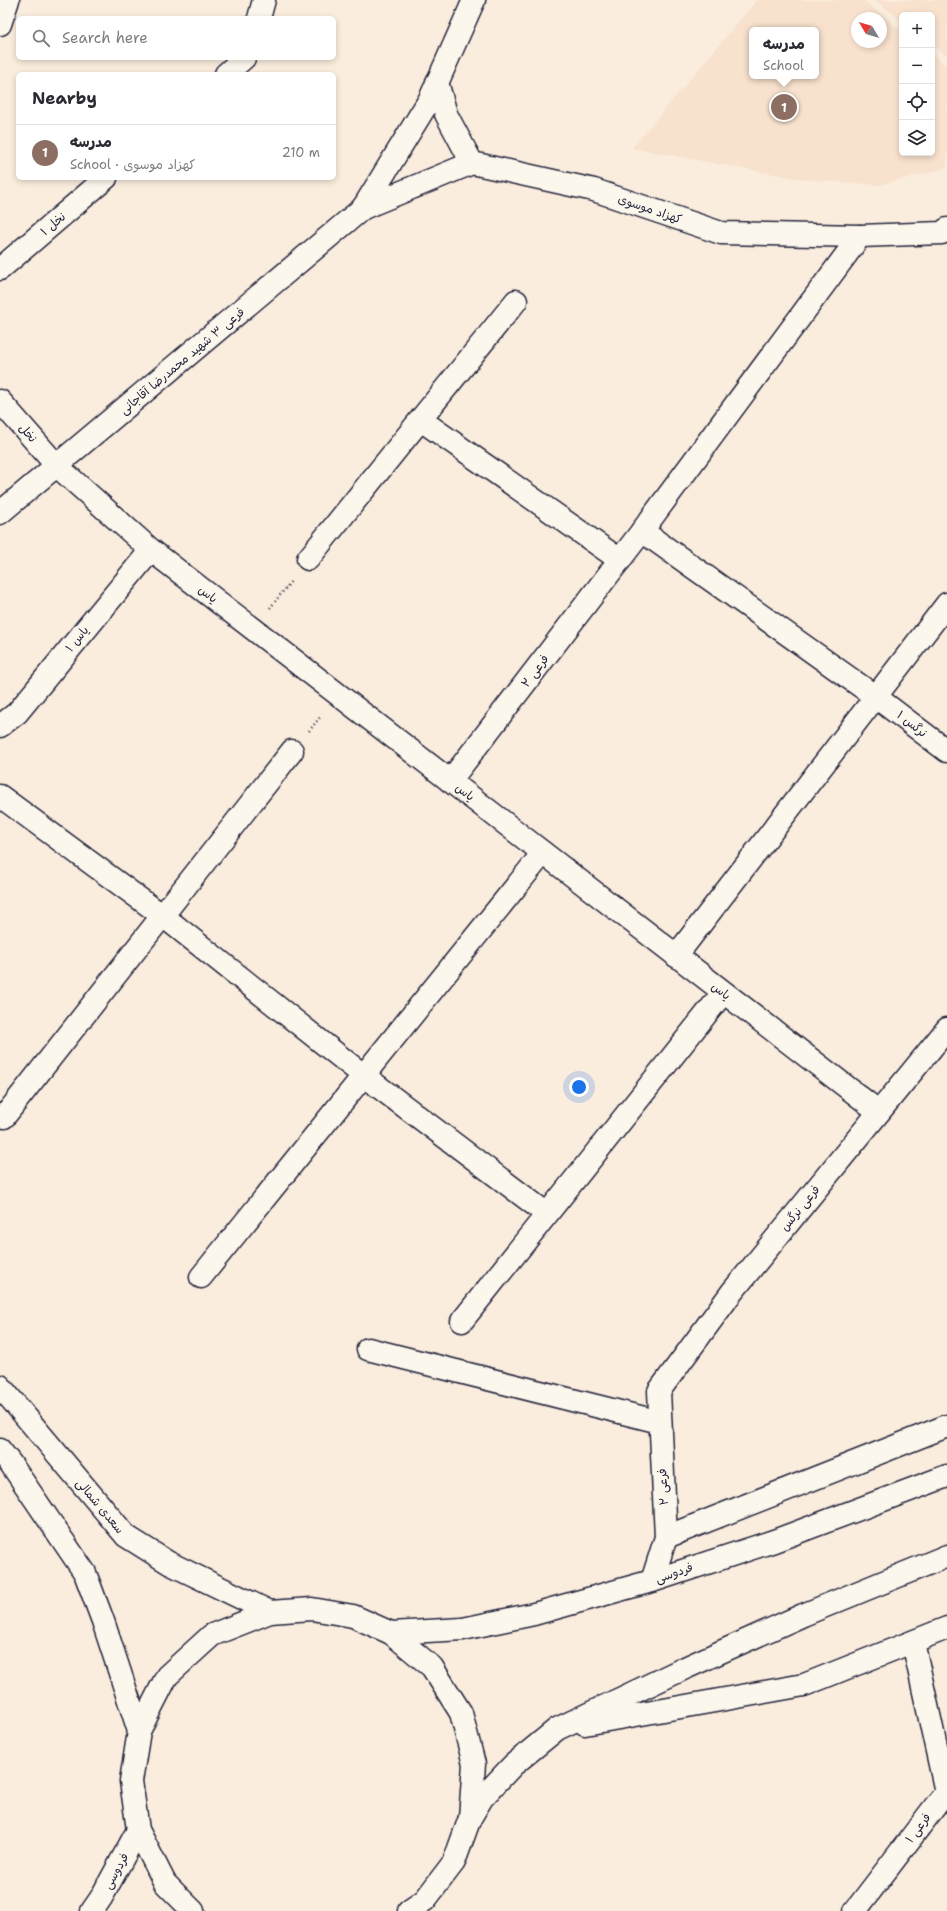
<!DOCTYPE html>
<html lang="en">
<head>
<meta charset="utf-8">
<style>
	:root { --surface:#fff; --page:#f2f2f3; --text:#2b2b33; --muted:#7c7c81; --line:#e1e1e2; --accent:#7c3aed }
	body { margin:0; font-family:"Shantell Sans","Playpen Sans Arabic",sans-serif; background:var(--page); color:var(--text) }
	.controls { position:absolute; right:12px; top:12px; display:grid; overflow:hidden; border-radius:6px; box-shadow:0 2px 6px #0003 }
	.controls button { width:36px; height:36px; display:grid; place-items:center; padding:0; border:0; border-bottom:1px solid var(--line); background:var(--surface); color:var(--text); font:20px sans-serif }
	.compass { position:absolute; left:851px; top:12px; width:36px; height:36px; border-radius:50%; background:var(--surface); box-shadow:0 2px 6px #0003; rotate:308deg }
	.you { position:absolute; left:579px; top:1087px; width:14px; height:14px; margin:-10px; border:3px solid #fff; border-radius:50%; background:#1a73e8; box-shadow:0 0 0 6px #1a73e833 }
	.badge { display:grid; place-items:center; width:26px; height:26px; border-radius:50%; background:var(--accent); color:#fff; font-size:13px; font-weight:700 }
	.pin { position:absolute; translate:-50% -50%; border:2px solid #fff; box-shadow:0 1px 4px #0006 }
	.popup { position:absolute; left:749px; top:27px; width:70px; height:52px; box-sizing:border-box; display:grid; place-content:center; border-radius:6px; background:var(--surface); filter:drop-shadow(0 1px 3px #0005); font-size:13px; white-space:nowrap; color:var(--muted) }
	.popup b { font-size:15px; color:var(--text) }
	.popup::after { content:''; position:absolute; left:50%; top:100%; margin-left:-8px; border:8px solid transparent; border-top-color:var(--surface) }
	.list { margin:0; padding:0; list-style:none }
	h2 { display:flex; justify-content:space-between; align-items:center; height:52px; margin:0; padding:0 16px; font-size:17px }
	h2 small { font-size:13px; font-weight:400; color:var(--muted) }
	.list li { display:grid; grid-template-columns:26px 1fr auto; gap:12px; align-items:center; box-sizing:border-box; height:56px; padding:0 16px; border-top:1px solid var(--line) }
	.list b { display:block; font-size:15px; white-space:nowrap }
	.list p { margin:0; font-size:13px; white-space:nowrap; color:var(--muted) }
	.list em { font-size:13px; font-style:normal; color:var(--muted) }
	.icon { flex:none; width:22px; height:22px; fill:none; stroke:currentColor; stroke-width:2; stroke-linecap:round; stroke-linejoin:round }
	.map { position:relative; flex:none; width:947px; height:1911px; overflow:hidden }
	.search { position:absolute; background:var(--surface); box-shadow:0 2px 6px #0003; left:16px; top:16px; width:320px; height:44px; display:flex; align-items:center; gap:10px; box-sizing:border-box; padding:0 14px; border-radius:6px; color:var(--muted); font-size:15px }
	.panel { position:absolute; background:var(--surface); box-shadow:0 2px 6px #0003; left:16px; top:72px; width:320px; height:108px; border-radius:6px }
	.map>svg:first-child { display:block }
	.built { fill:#f8e1cd; fill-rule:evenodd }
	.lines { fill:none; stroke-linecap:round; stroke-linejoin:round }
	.street-casing { stroke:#22223b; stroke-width:25 }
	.secondary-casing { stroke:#22223b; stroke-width:25 }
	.path { stroke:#22223b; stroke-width:2.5; stroke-dasharray:1 3; stroke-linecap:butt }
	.street { stroke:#fbf7ec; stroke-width:22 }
	.secondary { stroke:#fbf7ec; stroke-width:22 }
	.labels { text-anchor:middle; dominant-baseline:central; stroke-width:3; stroke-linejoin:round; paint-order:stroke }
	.street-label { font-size:12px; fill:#22223b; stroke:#fbf7ec }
</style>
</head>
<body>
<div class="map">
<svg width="947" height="1911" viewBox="0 0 947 1911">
	<rect width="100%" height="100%" fill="#faedde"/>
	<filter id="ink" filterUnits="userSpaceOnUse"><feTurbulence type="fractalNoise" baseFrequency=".025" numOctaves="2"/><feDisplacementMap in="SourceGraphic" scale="8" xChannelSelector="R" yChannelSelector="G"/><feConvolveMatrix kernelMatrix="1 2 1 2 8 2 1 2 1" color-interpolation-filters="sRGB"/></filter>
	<g filter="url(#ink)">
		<g class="built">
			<path d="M757,0H863L902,31V153H932V54L947,66V166L940,170L879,185L801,179L632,148ZM857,18H881V42H857ZM752,30H816V76H752Z"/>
			<path d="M875,0H947V56L932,45V15H902V21Z"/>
		</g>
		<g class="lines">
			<defs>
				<g id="street">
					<path d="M259,18L264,0"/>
					<path d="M0,24L8,0"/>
					<path d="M226,74L244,58"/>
					<path d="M0,269L106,178"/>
					<path d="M0,401L57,466L151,550L879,1112"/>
					<path d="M421,420L620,560"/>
					<path d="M642,531L876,697L947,751"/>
					<path d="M308,559L516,301"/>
					<path d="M0,726L17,713L151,550"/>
					<path d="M450,781L642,531L860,236"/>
					<path d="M0,796L163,916L363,1075L547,1214"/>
					<path d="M676,956L947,604"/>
					<path d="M4,1117L292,751"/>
					<path d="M201,1277L543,853"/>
					<path d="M462,1321L723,993"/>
					<path d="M368,1349L660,1422"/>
					<path d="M666,1537L947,1426"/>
					<path d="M652,1581L666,1537L659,1391L732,1292L947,1029"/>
					<path d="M855,1911L946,1792L913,1642"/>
				</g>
				<g id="secondary">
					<path d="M437,82L446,114L472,163"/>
					<path d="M363,208L430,99L474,0"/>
					<path d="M0,513L363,208L472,163L594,190L721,233L860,236L942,233L947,229"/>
					<path d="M0,1386L126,1536L169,1563L270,1612"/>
					<path d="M0,1450L11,1464L85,1573L103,1621L139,1731"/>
					<path d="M391,1633L463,1629L534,1614L652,1581L774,1541L947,1476"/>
					<path d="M585,1724L804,1685L947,1628"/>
					<path d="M470,1818L482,1798L513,1765L557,1729L685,1668L803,1615L947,1556"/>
					<path d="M92,1911L101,1898L138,1830"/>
					<path d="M193,1911L165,1883L138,1830L131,1781L139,1731L167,1676L212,1635L270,1612L312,1609L353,1616L391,1633L432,1667L461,1713L474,1764L470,1818L454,1862L425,1900L409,1911"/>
				</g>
			</defs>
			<use href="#street" class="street-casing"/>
			<use href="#secondary" class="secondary-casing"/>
			<g class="path">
				<path d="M270,608L292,580"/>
				<path d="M309,731L321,716"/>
			</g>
			<use href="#street" class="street"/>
			<use href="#secondary" class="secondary"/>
		</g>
	</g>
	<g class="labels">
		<g class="street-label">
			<text transform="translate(650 209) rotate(19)">کهزاد موسوی</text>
			<text transform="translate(53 224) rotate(-40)">نخل ۱</text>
			<text transform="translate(182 361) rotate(-40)">فرعی ۳ شهید محمدرضا آقاجانی</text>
			<text transform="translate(28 433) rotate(49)">نخل</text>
			<text transform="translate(208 594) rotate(38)">یاس</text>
			<text transform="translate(77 639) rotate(-51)">یاس ۱</text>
			<text transform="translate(535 671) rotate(-53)">فرعی ۲</text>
			<text transform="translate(912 724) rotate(38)">نرگس ۱</text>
			<text transform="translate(465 792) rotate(38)">یاس</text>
			<text transform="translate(721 991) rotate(37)">یاس</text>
			<text transform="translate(800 1208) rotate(-51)">فرعی نرگس</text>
			<text transform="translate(663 1487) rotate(-93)">فرعی ۲</text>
			<text transform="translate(100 1506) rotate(50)">سعدی شمالی</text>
			<text transform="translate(674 1573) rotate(-19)">فردوسی</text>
			<text transform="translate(918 1828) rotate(-53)">فرعی ۱</text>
			<text transform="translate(116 1871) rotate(-61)">فردوسی</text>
		</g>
	</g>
</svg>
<div class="controls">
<button>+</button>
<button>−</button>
<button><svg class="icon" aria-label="locate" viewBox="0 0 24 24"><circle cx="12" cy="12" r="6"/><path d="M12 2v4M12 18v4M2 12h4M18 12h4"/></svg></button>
<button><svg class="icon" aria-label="layers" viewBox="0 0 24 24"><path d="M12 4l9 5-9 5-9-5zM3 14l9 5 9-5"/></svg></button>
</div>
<svg class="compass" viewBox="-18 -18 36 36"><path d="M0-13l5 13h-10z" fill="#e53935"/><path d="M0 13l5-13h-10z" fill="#7c7c81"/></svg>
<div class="you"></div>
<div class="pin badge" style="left:784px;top:107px;background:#8d6e63">1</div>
<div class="popup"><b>مدرسه</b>School</div>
<div class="search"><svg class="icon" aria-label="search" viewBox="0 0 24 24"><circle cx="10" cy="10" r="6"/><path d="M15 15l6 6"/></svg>Search here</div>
<section class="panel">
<h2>Nearby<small></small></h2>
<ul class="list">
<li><span class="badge" style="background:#8d6e63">1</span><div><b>مدرسه</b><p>School · کهزاد موسوی</p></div><em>210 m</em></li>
</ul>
</section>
</div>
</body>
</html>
